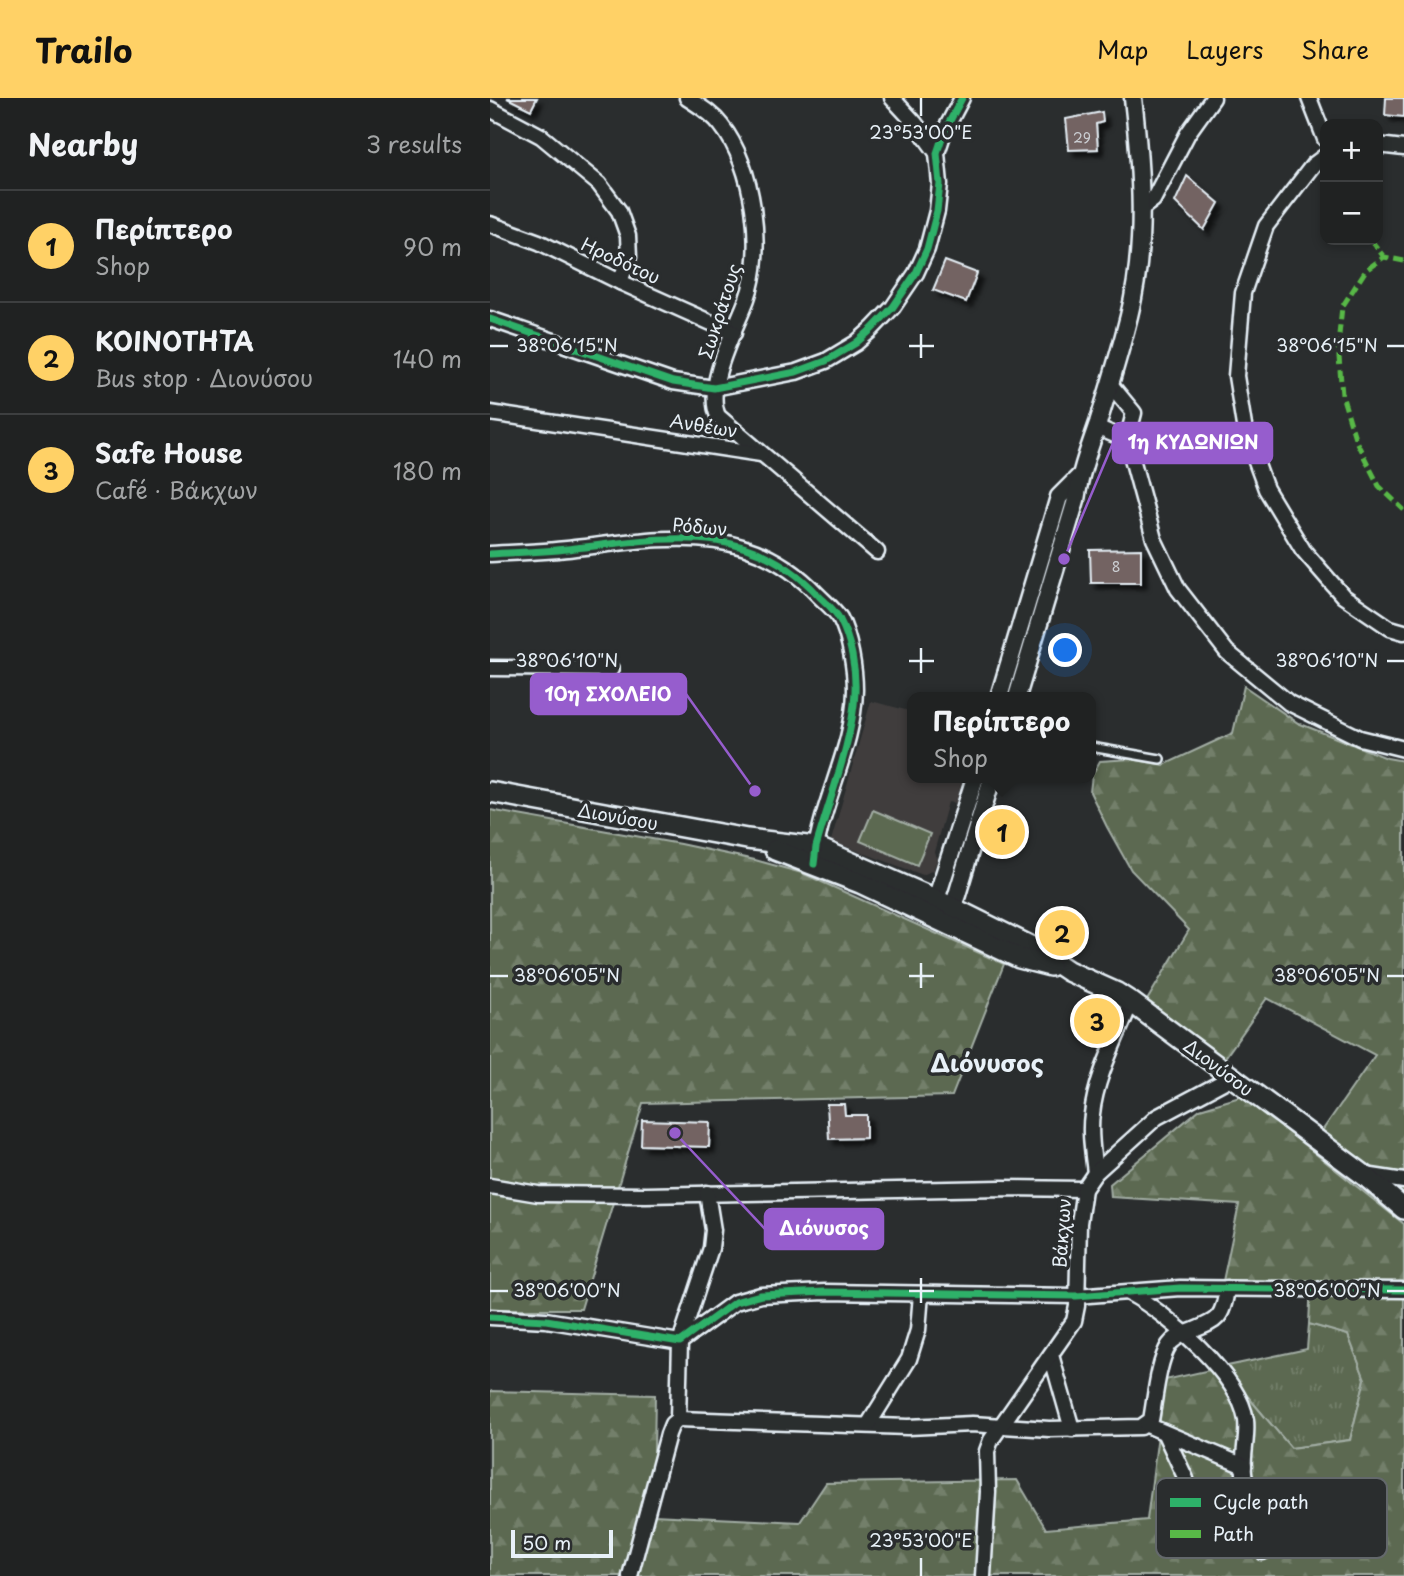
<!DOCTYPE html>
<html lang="en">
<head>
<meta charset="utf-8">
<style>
	:root { --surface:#202222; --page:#2d2f2f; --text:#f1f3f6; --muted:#a2a4a5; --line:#3d3f40; --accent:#ffd166 }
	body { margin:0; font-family:"Playpen Sans",sans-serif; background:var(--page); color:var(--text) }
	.controls { position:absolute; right:21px; top:21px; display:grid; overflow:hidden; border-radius:14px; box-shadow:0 4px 10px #0003 }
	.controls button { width:63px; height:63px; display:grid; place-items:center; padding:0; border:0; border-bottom:2px solid var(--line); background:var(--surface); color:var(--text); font:35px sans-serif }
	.scale { position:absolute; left:21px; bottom:18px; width:102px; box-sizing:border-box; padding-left:7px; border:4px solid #e8f1f8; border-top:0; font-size:19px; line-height:24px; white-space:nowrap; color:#e8f1f8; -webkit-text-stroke:5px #2a2d2e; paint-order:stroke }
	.you { position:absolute; left:576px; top:553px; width:24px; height:24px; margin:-18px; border:5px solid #fff; border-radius:50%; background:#1a73e8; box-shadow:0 0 0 10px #1a73e833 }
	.badge { display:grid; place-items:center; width:46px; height:46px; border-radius:50%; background:var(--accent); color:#111; font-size:23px; font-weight:700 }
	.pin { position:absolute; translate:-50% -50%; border:4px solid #fff; box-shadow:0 2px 7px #0006 }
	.popup { position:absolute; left:417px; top:594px; width:189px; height:91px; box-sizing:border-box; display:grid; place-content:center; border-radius:14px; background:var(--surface); filter:drop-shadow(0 2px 5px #0005); font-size:23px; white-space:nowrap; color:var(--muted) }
	.popup b { font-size:26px; color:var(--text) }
	.popup::after { content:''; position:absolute; left:50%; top:100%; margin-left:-14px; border:14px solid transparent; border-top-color:var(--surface) }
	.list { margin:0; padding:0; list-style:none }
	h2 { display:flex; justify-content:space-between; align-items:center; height:91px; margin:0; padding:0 28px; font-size:30px }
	h2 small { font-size:23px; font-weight:400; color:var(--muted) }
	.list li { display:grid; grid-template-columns:46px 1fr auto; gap:21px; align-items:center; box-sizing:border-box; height:112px; padding:0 28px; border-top:2px solid var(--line) }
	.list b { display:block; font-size:26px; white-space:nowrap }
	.list p { margin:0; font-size:23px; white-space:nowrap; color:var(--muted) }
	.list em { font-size:23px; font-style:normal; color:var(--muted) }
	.map { position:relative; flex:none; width:914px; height:1478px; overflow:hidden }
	header { display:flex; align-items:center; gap:42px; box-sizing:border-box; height:98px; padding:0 35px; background:var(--accent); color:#111 }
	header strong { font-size:33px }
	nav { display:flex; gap:38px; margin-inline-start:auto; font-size:24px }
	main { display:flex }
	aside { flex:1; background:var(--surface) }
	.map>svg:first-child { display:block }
	.built { fill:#403e3e }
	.grass { fill:url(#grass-tufts); stroke:#a2ada4; stroke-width:2 }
	.forest { fill:url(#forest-firs); stroke:#a2ada4; stroke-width:2 }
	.park { fill:#5c6951; stroke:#a2ada4; stroke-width:2 }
	.building { fill:#736462; stroke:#e8f1f8; stroke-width:2; filter:url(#shadow) }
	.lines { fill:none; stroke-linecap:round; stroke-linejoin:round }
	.service-casing { stroke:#e8f1f8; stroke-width:12 }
	.minor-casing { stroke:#e8f1f8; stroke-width:19 }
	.tertiary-casing { stroke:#e8f1f8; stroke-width:21 }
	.secondary-casing { stroke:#e8f1f8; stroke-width:24 }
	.service { stroke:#2a2d2e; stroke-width:7 }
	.minor { stroke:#2a2d2e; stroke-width:14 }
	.tertiary { stroke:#2a2d2e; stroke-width:16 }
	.secondary { stroke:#2a2d2e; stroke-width:19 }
	.quiet { stroke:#58b947; stroke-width:5; stroke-dasharray:10 5; stroke-linecap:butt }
	.cycleway-casing { stroke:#2a2d2e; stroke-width:11 }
	.cycleway { stroke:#2db169; stroke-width:7 }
	.ticks { fill:none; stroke:#e8f1f8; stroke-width:2.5 }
	.labels { text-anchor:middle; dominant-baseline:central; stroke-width:7; stroke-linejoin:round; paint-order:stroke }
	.number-label { font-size:14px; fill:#cbced2 }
	.street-label { font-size:18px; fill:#e8f1f8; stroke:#2a2d2e }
	.district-label { font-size:24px; font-weight:bold; fill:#e8f1f8; stroke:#2a2d2e }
	.key { fill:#2a2d2e; stroke:#63686b; stroke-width:2 }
	.key-label { font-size:19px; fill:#e8f1f8 }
	.ticks-label { font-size:18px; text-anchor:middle; fill:#e8f1f8; stroke:#2a2d2e; stroke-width:7; stroke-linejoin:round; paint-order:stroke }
	.leader { fill:none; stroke:#965dcd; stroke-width:2.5 }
	.callout-dot { fill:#965dcd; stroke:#2a2d2e; stroke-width:2.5 }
	.callout { fill:#965dcd; stroke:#965dcd; stroke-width:2.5 }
	.callout-label { font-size:19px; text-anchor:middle; font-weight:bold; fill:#fff }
</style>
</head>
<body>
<header>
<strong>Trailo</strong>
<nav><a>Map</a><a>Layers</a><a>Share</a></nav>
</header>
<main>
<aside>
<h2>Nearby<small>3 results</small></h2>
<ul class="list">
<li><span class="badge">1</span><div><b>Περίπτερο</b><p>Shop</p></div><em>90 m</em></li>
<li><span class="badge">2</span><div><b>ΚΟΙΝΟΤΗΤΑ</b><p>Bus stop · Διονύσου</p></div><em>140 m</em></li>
<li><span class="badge">3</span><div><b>Safe House</b><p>Café · Βάκχων</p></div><em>180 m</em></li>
</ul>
</aside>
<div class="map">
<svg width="914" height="1478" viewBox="0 0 914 1478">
	<defs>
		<pattern id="grass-tufts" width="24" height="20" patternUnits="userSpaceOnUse" patternTransform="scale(1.75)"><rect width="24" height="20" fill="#5c6951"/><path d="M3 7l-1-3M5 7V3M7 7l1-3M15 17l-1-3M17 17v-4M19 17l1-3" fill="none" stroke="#737f6b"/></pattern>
		<pattern id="forest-firs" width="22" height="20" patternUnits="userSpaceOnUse" patternTransform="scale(1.75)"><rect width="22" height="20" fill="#5c6951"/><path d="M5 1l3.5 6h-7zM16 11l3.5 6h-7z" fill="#737f6b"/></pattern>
		<filter id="shadow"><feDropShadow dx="5.5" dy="5.5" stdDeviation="2" flood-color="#0009"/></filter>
	</defs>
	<rect width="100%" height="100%" fill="#2a2d2e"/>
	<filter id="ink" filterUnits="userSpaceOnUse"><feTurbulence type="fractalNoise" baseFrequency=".0143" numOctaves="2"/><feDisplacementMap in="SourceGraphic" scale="14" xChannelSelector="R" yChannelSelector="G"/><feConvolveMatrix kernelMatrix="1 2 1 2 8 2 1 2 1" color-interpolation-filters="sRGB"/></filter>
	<g filter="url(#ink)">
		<path class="built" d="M381,603L423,614V680H473L466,705L458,704L444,754L447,762L443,772L433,777L341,743Z"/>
		<path class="grass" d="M819,1226L858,1237L875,1281L860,1342L801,1350L733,1269L817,1251Z"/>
		<g class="forest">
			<path d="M754,588L808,625L897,660L914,663V1100L832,1033L885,957L777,900L734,961L656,904L699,832L641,772L617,729L600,694L602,677L610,663L641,661L674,667L743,635Z"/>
			<path d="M0,712L190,746L265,762L312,775L514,866L462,998L153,1005L91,1211H0Z"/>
			<path d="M753,998L914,1126V1478H0V1293L165,1297L163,1417L310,1424L336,1385L527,1382L556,1431L657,1422L675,1282L733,1269L801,1350L860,1342L875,1281L858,1237L819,1226L821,1184L733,1183L749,1107L621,1099L620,1086L710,1011Z"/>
		</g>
		<path class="park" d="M383,712L440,736L427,767L370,743Z"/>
		<g class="building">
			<path d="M17,0H47L41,12Z"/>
			<path d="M896,0H914V19L895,17Z"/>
			<path d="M612,14L613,24L606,26L608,51L579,52L576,21Z"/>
			<path d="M697,78L729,105L714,132L685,104Z"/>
			<path d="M455,163L487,175L476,204L443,192Z"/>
			<path d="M651,451V485H601L600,452Z"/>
			<path d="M337,1006H354L355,1017H376V1040L339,1041Z"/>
			<path d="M152,1022L220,1024L219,1049L151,1047Z"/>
		</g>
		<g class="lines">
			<defs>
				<path id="service" d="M601,649L670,661"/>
				<g id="minor">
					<path d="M197,0C209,8 222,15 231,27C264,68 275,152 257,201C246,231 214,287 228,318L387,454"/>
					<path d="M402,0L425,25L447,55"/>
					<path d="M819,0L835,41"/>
					<path d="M0,11L51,38L109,86L129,113L138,138L139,159L130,184"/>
					<path d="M888,47L914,50"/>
					<path d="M835,58L823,67L776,128L753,195L746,278L755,334L776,391L813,452L853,498L900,530L914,534"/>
					<path d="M651,111L663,102L698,35L723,0"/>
					<path d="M0,126L49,144L130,184L244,235"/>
					<path d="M0,221L183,284L224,290L306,274L336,263L366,245L382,231L403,209L426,175L437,151L447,113L450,86L447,55L454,34L472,0"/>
					<path d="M620,286L644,315L637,342L664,441L688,491L737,554L799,605L870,640L914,651"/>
					<path d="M0,315L271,356"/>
					<path d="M606,329L637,342"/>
					<path d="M0,456C28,454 57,454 85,450C175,440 258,422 328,497C335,504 345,512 350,520C360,539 365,572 365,592C364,649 332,702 325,757"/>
					<path d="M0,570L121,571"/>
					<path d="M605,1075C603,1056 599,1035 602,1016C606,978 627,940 641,904"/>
					<path d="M875,1077L914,1083"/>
					<path d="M0,1088L48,1096L156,1097L511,1090L594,1091"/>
					<path d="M639,1195C678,1216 749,1277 756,1322C758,1340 752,1357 754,1375C757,1402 765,1428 773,1454"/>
					<path d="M0,1219L56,1222L190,1244L245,1204L271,1197L335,1194L586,1198L690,1190L914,1192"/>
					<path d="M561,1257L582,1331"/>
					<path d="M188,1321L418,1329L482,1326L559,1331L651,1329L661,1322C665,1301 668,1264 679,1247C684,1240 690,1238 697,1235C726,1223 733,1223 737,1190"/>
					<path d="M378,1327L419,1261L428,1232L431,1196"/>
					<path d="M657,1327L754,1368"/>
					<path d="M675,1336L696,1381L698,1395"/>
					<path d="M140,1478L178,1336L182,1326L188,1321L190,1244L221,1150L223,1132L217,1095"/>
					<path d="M493,1478L498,1394L497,1353L501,1342L584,1223L587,1208L589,1125L594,1091L605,1075L667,1019L742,979"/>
				</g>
				<g id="tertiary">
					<path d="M509,599L569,399L589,379"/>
					<path d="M527,599L586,402C590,375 599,351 608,325C619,290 630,254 639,218C657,147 651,71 643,0"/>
					<path d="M443,811L485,680"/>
					<path d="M458,821L467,797L502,680"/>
				</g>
				<g id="secondary">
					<path d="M0,694L257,741L326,749L447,802L542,849L578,873L627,895L641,904L874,1077L914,1111"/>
					<path d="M285,752L370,785L529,860L560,868"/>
				</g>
			</defs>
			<use href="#service" class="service-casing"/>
			<use href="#minor" class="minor-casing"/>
			<use href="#tertiary" class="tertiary-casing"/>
			<use href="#secondary" class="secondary-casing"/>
			<use href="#service" class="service"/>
			<use href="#minor" class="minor"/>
			<use href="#tertiary" class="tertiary"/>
			<use href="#secondary" class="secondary"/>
			<g class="quiet">
				<path d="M881,142L894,159"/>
				<path d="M914,163L894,159L876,172L852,209L848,246L852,297L866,343L889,388L914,412"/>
			</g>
			<defs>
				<g id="cycleway">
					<path d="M0,221L183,284L224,290L306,274L336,263L366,245L382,231L403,209L426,175L437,151L447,113L450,86L447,55L454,34L472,0"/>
					<path d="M0,456C28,454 57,454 85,450C177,440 259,422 329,498C336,505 346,513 350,522C361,543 366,570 365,594C363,642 339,702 326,749L324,766"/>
					<path d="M0,1219L56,1222L190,1244L245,1204L271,1197L335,1194L586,1198L690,1190L914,1192"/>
				</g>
			</defs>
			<use href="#cycleway" class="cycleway-casing"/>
			<use href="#cycleway" class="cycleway"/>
		</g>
	</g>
	<path class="ticks" d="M431,0V18M431,236V260M0,248H18M419,248H444M897,248H914M431,550V575M0,563H18M419,563H444M897,563H914M431,865V890M0,878H18M419,878H444M897,878H914M431,1180V1205M0,1193H18M419,1193H444M897,1193H914M431,1460V1478"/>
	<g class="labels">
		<g class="number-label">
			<text x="592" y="39">29</text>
			<text x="626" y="468">8</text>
		</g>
		<g class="street-label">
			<text transform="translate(131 162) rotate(25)">Ηροδότου</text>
			<text transform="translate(229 213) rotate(-72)">Σωκράτους</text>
			<text transform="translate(214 327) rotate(9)">Ανθέων</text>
			<text transform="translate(210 428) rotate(5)">Ρόδων</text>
			<text transform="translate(128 718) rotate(10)">Διονύσου</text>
			<text transform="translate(729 969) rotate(37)">Διονύσου</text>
			<text transform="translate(571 1135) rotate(-86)">Βάκχων</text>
		</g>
		<g class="district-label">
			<text x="497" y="964">Διόνυσος</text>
		</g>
	</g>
	<rect x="666" y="1380" width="231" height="80" rx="10" class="key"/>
	<rect x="680" y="1400" width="31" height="9" fill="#2db169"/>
	<rect x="680" y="1432" width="31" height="8" fill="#58b947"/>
	<g class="key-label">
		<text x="723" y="1411">Cycle path</text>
		<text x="723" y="1443">Path</text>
	</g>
	<g class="ticks-label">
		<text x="431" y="41">23°53'00"E</text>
		<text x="77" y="254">38°06'15"N</text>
		<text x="837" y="254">38°06'15"N</text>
		<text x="77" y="569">38°06'10"N</text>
		<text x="837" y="569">38°06'10"N</text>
		<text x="77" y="884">38°06'05"N</text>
		<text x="837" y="884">38°06'05"N</text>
		<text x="77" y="1199">38°06'00"N</text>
		<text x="837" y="1199">38°06'00"N</text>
		<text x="431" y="1449">23°53'00"E</text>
	</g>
	<path class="leader" d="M574 461L623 345M265 693L196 596M185 1035L275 1131"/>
	<g class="callout-dot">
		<circle cx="574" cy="461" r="7"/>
		<circle cx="265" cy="693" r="7"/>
		<circle cx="185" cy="1035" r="7"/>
	</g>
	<g class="callout">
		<rect x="623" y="325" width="159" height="40" rx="7"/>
		<rect x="41" y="576" width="155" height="40" rx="7"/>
		<rect x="275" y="1111" width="118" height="40" rx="7"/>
	</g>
	<g class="callout-label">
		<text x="703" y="351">1η ΚΥΔΩΝΙΩΝ</text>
		<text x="118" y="603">10η ΣΧΟΛΕΙΟ</text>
		<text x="334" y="1137">Διόνυσος</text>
	</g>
</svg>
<div class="controls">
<button>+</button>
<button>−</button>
</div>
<div class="scale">50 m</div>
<div class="you"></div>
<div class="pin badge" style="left:512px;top:734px">1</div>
<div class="popup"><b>Περίπτερο</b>Shop</div>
<div class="pin badge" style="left:572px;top:835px">2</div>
<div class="pin badge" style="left:607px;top:923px">3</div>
</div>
</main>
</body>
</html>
